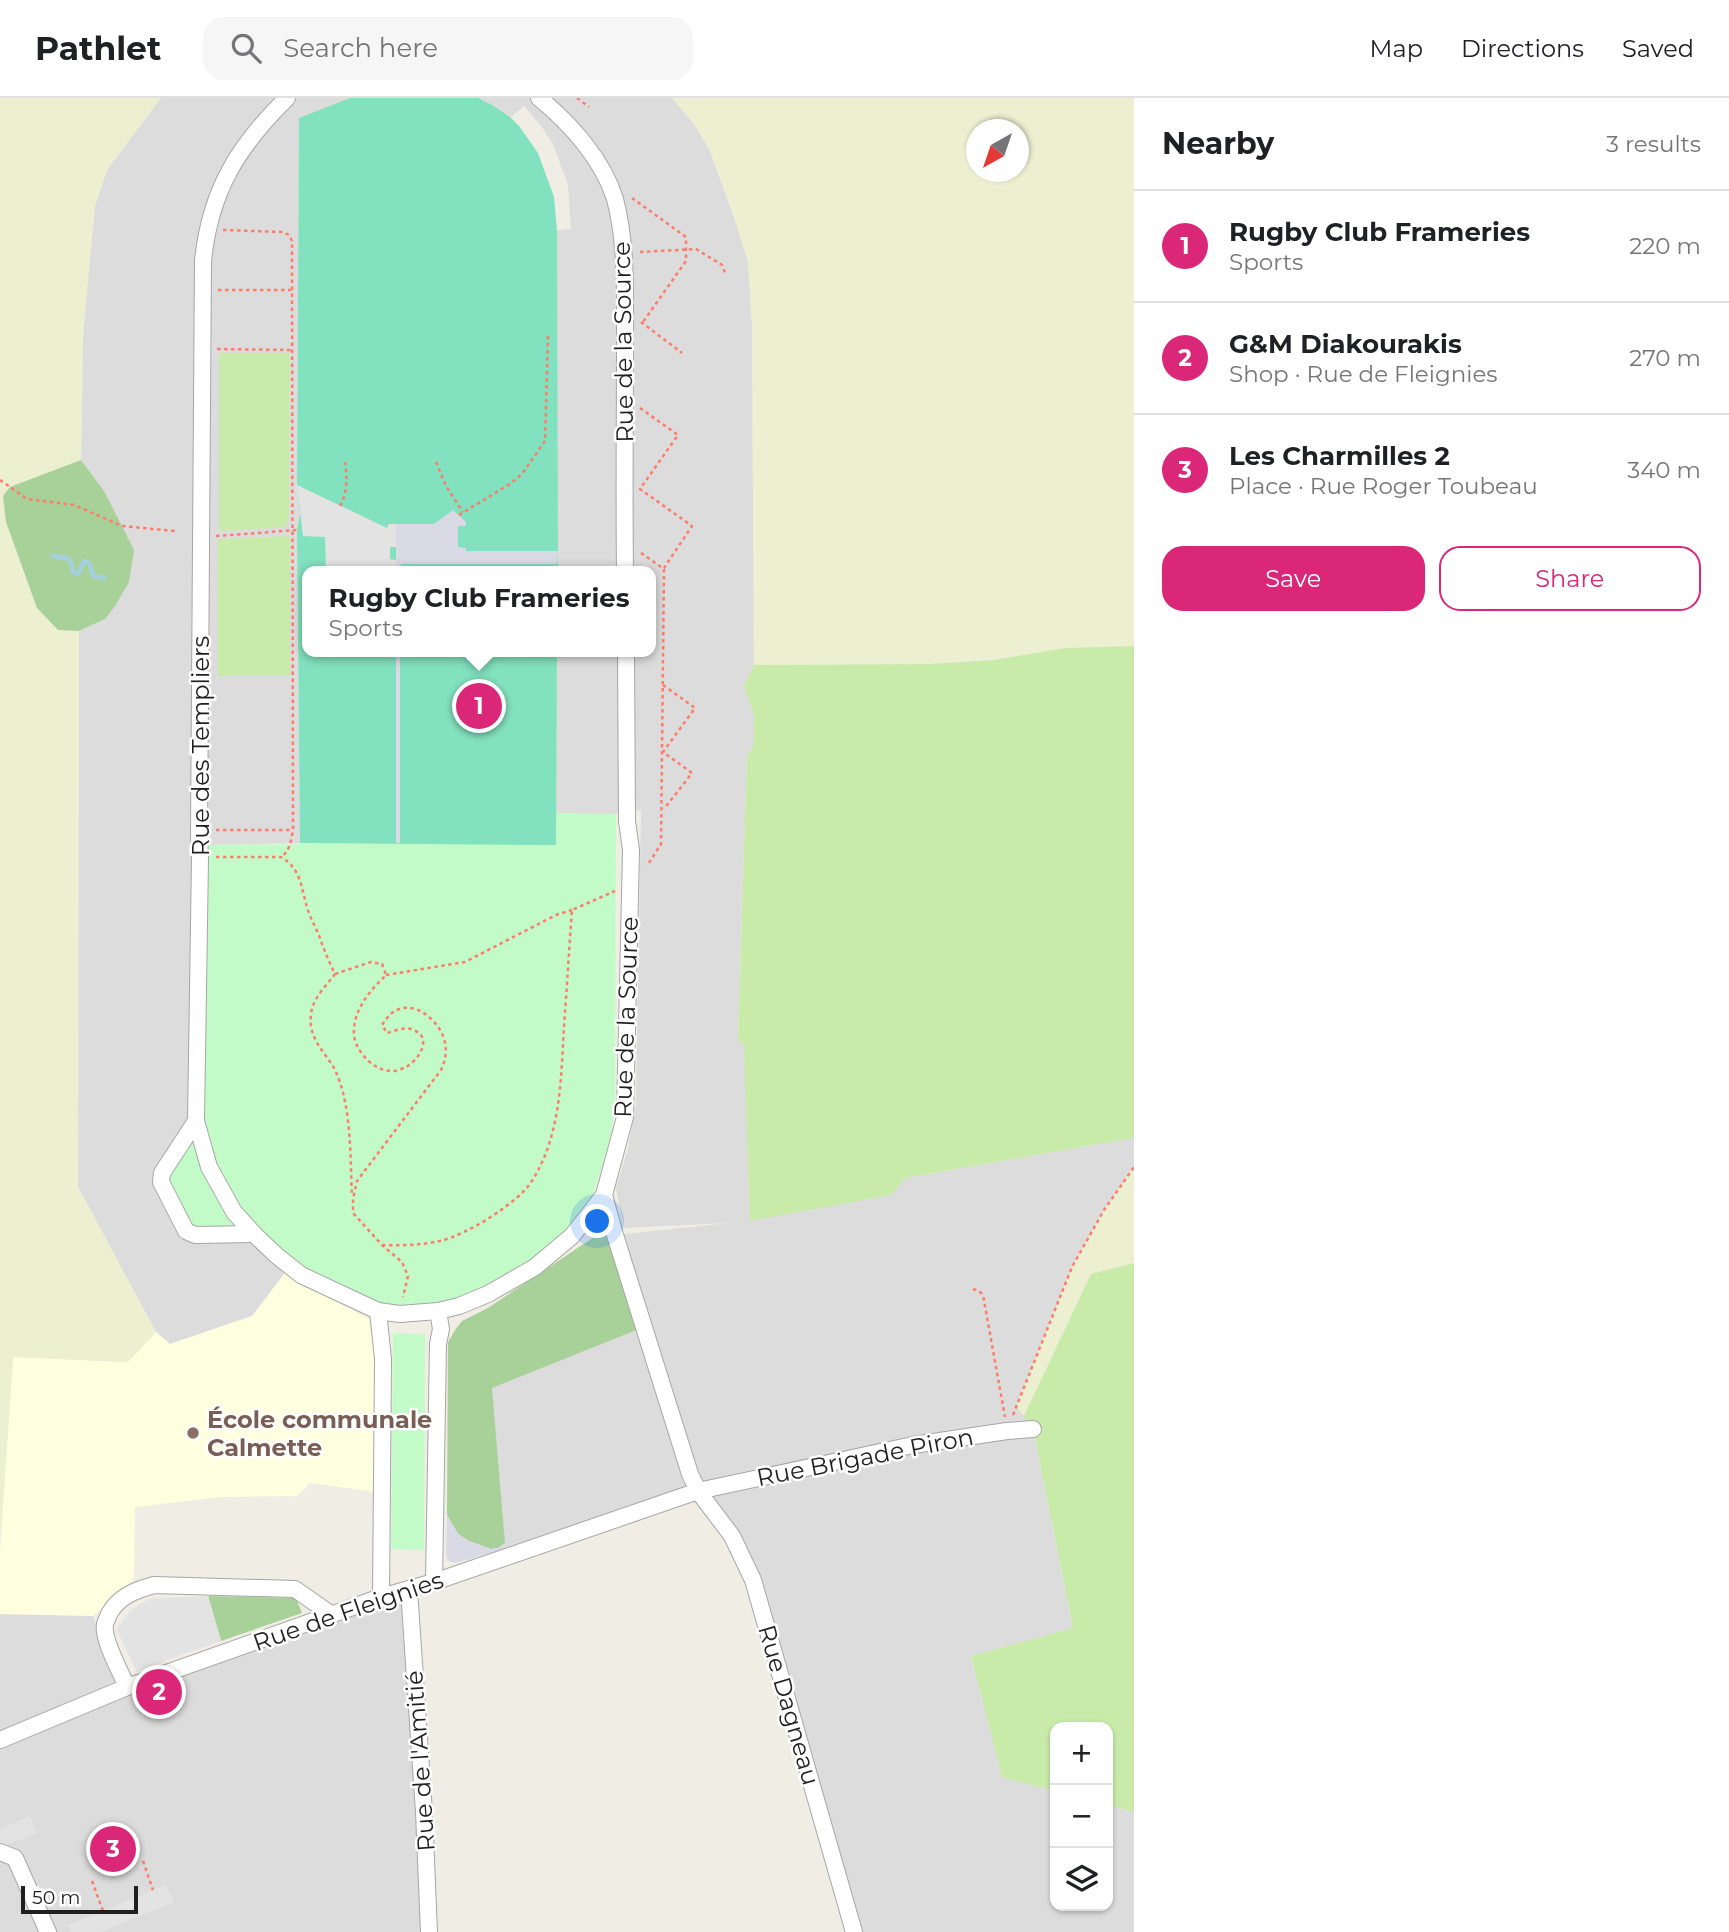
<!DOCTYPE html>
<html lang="en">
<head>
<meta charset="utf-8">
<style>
	:root { --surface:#fff; --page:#f6f6f6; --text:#202124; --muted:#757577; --line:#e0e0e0; --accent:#db2777 }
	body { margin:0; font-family:Montserrat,sans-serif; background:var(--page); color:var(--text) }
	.controls { position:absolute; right:21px; bottom:21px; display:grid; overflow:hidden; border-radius:14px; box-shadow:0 2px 5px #0004 }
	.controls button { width:63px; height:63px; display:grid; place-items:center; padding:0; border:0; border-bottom:2px solid var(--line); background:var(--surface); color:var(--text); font:35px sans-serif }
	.compass { position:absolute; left:966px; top:21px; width:63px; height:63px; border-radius:50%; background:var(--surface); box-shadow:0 2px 5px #0004; rotate:220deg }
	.scale { position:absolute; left:21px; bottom:18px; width:117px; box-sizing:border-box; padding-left:7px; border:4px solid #1f1f1f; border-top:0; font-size:19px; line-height:24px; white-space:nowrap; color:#1f1f1f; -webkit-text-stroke:5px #fff; paint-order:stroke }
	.you { position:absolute; left:598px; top:1124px; width:24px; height:24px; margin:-18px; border:5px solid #fff; border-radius:50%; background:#1a73e8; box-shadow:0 0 0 10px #1a73e833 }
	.badge { display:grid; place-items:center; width:46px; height:46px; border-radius:50%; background:var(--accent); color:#fff; font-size:23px; font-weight:700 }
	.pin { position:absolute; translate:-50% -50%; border:4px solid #fff; box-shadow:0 2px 7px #0006 }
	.popup { position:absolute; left:302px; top:468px; width:354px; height:91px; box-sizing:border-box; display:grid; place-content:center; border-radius:14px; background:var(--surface); filter:drop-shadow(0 2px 5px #0005); font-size:23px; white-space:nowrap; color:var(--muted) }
	.popup b { font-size:26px; color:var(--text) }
	.popup::after { content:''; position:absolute; left:50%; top:100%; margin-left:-14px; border:14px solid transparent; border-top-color:var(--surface) }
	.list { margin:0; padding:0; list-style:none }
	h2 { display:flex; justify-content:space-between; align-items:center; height:91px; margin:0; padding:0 28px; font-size:30px }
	h2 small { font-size:23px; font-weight:400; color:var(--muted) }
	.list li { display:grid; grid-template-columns:46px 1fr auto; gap:21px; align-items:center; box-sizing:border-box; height:112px; padding:0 28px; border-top:2px solid var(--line) }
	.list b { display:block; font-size:26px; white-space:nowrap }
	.list p { margin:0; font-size:23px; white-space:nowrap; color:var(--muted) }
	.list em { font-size:23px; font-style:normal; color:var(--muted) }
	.actions { display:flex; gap:14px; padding:21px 28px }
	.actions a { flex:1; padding:16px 0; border:2px solid var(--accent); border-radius:21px; text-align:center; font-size:24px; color:var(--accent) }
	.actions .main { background:var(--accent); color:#fff }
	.icon { flex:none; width:38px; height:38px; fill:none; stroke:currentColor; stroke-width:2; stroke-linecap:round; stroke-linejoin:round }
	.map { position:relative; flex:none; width:1134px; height:1834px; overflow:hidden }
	header { display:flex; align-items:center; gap:42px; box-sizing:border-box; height:98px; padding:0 35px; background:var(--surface); border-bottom:2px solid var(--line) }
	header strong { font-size:33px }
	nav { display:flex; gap:38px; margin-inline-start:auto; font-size:24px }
	.search { width:490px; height:63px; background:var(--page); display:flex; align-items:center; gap:18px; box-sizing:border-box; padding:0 24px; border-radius:21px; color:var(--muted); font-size:26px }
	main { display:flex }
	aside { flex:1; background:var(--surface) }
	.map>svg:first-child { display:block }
	.residential { fill:#dddcdc }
	.education { fill:#feffdf }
	.farmland { fill:#ecefd0; fill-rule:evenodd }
	.grass { fill:#c9ebaa }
	.forest { fill:#a8d099 }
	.park { fill:#c2fbc8 }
	.pitch { fill:#82e1be }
	.parking { fill:#e3e3e3 }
	.plaza { fill:#dad9e6 }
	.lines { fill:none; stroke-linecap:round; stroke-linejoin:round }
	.stream { stroke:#a5d0df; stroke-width:4.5 }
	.street-casing { stroke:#a6a6a6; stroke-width:18 }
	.path { stroke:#fd7c6a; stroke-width:2.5; stroke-dasharray:3.5 3.5; stroke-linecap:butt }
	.street { stroke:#fff; stroke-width:16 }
	.education-dot { fill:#8d6e63; stroke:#fff; stroke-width:2.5 }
	.labels { text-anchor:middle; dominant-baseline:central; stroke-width:5; stroke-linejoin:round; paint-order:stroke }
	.street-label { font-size:24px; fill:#1f1f1f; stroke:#fff }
	.education-label { font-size:24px; font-weight:bold; fill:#785e54; stroke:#fff; text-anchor:start }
</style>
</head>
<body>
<header>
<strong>Pathlet</strong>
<div class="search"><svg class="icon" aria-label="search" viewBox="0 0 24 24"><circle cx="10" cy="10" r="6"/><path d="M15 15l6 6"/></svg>Search here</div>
<nav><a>Map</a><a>Directions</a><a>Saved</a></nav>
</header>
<main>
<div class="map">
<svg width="1134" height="1834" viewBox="0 0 1134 1834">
	<rect width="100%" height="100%" fill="#f0ede5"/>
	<g class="residential">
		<path d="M161,0H350L299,21L297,387L300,417L297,432L300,745L200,747L276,1157L284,1176L252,1218L170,1246L156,1234L78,1089L79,533L105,521L104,393L81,362L83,239L88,173L95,108L107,72Z"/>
		<path d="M478,0H672L694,26L709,51L735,122L748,164L752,227L754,567L744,588L754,617V645L747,659L738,942L744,946L891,1097L905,1080L1134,1040V1069L1104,1112L1072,1169L1030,1325L1033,1331L1073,1530L971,1558L1002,1679L1055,1693V1808H1108V1707L1134,1714V1834H854L753,1482L699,1393L508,1459L505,1445L491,1290L644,1229L615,1137L729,1125L623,1130L616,1089L628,1051L636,1005L641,712L616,716L556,715L557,554H650V473H558L556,152L557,132L571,131L568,87L553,46L541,28L524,8L511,19Z"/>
		<path d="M409,1491L429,1834H0V1516L93,1518L119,1592Z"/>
	</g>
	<path class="education" d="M284,1176L369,1221L379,1284L375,1394L310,1385L297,1398L222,1399L135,1409L134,1481L93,1518L0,1516V1453L13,1259L127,1264L156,1234L170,1246L252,1218Z"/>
	<g class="farmland">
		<path d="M0,0H161L107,72L95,108L83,239L81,362L10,389L58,531L79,533L78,1089L156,1234L128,1264L13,1259L1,1432H0Z"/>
		<path d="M672,0H1134V548L930,566L754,567L752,227L748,164L735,122L710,51L694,26ZM976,32H1018V74H976Z"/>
		<path d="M1134,1069V1165L1091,1176L1024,1318L1016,1309L1072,1169L1104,1112Z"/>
	</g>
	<g class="grass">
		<path d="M219,255H290L289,420L285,429L219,433Z"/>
		<path d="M290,438V578H218V441Z"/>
		<path d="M1134,548V1040L905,1080L891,1097L750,1123L744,946L738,942L747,659L754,645V617L744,588L754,567L930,566L993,562L1066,550Z"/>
		<path d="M1134,1165V1714L1108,1707V1629H1055V1693L1002,1679L971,1558L1073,1530L1033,1331L1024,1318L1091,1176Z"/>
	</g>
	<g class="forest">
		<path d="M81,362L104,393L134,452L129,484L115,508L105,521L79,533L58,532L37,510L6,424L3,398L10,389Z"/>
		<path d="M612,1127L644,1229L492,1290L505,1445L498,1450L491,1451L469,1443L458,1436L447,1417L448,1244L455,1232L462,1223L488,1210Z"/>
		<path d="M208,1498L296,1500L302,1515L221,1543Z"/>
	</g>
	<g class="park">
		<path d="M556,715L616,716L615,1014L608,1049L586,1118L572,1138L488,1196L400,1216L301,1177L254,1136L195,1137L162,1075L196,1023L200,747L400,745Z"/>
		<path d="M393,1235L425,1236L424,1452L391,1451Z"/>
	</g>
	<path class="pitch" d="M350,0H478L492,7L510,19L519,28L538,55L554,99L557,132L558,473H308V554H557L556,747L300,745L297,432L300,417L297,387L299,20Z"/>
	<g class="parking">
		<path d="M297,387L387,430L389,426H396V449H390V461L396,462V473H326L325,439L303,438Z"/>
		<path d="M208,1498L221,1543L136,1573L117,1531L130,1513L149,1501Z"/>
		<path d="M30,1718L37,1735L0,1750V1731Z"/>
		<path d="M166,1787L174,1804L100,1834H71L68,1827Z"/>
	</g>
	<g class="plaza">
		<path d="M453,412L466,424V428H458V449L466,450V453H558L557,466H401V473H396V426H434Z"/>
		<rect x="396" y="554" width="4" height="191"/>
		<path d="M447,1417L458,1436L469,1443L491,1451L498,1450L505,1445L506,1451L455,1465L448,1463L446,1457Z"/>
	</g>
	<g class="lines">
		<path class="stream" d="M53,458L67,460L71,464L73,474L78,476L84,463L90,466L93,478L104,480"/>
		<defs>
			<g id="street">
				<path d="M287,0C238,48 210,93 203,163L199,736L200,760L196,1023L209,1069L234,1114L254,1136L276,1157L301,1177L378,1213L400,1216L438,1213L459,1208L488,1196L535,1169L572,1138L604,1097"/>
				<path d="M539,0C570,25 603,62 615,101C627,147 625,197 625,244C625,320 624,397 625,473"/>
				<path d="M626,554L627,723L631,752L625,1019L604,1097L615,1137L690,1376L698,1393L732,1438L753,1482L854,1834"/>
				<path d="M196,1023L162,1075L161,1084L186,1133L195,1137L254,1136"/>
				<path d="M378,1213L383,1261L381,1499"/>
				<path d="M434,1484L438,1246L441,1231L438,1213"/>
				<path d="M409,1491L424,1714L429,1834"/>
				<path d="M127,1589C121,1574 102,1542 105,1526C105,1525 109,1517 109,1516C119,1498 136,1492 154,1487L295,1491L332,1517"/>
				<path d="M0,1642L127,1589L381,1499L434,1484L698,1393L913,1347L1007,1333L1033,1331"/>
				<path d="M0,1754L15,1760L48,1834"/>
			</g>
		</defs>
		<use href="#street" class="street-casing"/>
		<g class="path">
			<path d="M577,0L589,9"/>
			<path d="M632,100L686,139V163L643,224"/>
			<path d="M223,132L283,134L289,137L292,143L293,732C291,742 290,753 281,759"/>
			<path d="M640,154L696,151L722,167L725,175"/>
			<path d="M218,192H292"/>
			<path d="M641,224L682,255"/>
			<path d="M217,251L291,252"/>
			<path d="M640,310L678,337L640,391L692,428L664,470"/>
			<path d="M436,364L446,388L463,414"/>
			<path d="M0,382L27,401L74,407L122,428L175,433"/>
			<path d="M340,408C348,393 347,380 345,364"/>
			<path d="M459,417L510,386L522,376L545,343L548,238"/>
			<path d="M216,438L297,432"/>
			<path d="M641,455L664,471L661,746L647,768"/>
			<path d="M663,587L695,610L663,654L692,675L664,711"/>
			<path d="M216,732H293"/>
			<path d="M216,759H281C303,771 301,794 309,815C313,826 319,835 322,846C326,856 330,866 335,876L371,864L382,866L386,877C371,892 355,909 354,932C352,950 372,972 390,973C395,974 401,971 406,969C418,963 434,939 413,932C405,928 395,933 387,935L382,927C386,921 390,915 397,912C417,902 442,926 445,945C447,955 445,963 441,972L357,1083L353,1101V1115L382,1147L402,1164L408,1178L403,1199"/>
			<path d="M335,876C326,888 312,901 311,917C308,940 324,953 334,970C352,1005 350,1059 352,1098"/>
			<path d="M386,877L465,864L556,817L572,812"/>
			<path d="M382,1147C401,1148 421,1147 440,1143C466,1137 517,1106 532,1083C561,1037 561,981 564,928C567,890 569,851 572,812L615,793"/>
			<path d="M973,1191L979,1193L983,1197L1005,1319"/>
			<path d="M1013,1317L1072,1169L1104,1112L1134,1069"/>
			<path d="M143,1763L153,1792"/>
			<path d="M92,1783L103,1813"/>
		</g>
		<use href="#street" class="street"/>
	</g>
	<circle class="education-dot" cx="193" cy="1335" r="7"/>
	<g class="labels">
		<g class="street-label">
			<text transform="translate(623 244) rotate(-91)">Rue de la Source</text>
			<text transform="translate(200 648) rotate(-90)">Rue des Templiers</text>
			<text transform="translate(626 919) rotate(-88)">Rue de la Source</text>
			<text transform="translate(865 1359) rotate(-11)">Rue Brigade Piron</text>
			<text transform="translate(348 1513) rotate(-19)">Rue de Fleignies</text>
			<text transform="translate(789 1607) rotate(74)">Rue Dagneau</text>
			<text transform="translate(420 1663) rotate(-94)">Rue de l'Amitié</text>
		</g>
		<g class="education-label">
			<text x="207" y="1321">École communale<tspan x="207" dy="28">Calmette</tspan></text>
		</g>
	</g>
</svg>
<div class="controls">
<button>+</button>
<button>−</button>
<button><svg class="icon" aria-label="layers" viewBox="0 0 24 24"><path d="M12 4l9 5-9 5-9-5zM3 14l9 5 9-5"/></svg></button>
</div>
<svg class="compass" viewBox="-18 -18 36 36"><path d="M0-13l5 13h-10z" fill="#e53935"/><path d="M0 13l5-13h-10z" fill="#757577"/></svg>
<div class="scale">50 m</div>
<div class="you"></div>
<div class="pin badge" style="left:479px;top:608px">1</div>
<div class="popup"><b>Rugby Club Frameries</b>Sports</div>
<div class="pin badge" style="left:159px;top:1594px">2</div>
<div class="pin badge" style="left:113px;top:1751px">3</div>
</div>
<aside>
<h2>Nearby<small>3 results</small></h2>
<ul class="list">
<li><span class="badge">1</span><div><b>Rugby Club Frameries</b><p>Sports</p></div><em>220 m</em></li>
<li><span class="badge">2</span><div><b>G&amp;M Diakourakis</b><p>Shop · Rue de Fleignies</p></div><em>270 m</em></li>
<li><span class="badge">3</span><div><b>Les Charmilles 2</b><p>Place · Rue Roger Toubeau</p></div><em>340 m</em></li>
</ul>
<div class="actions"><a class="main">Save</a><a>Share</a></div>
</aside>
</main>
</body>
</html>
